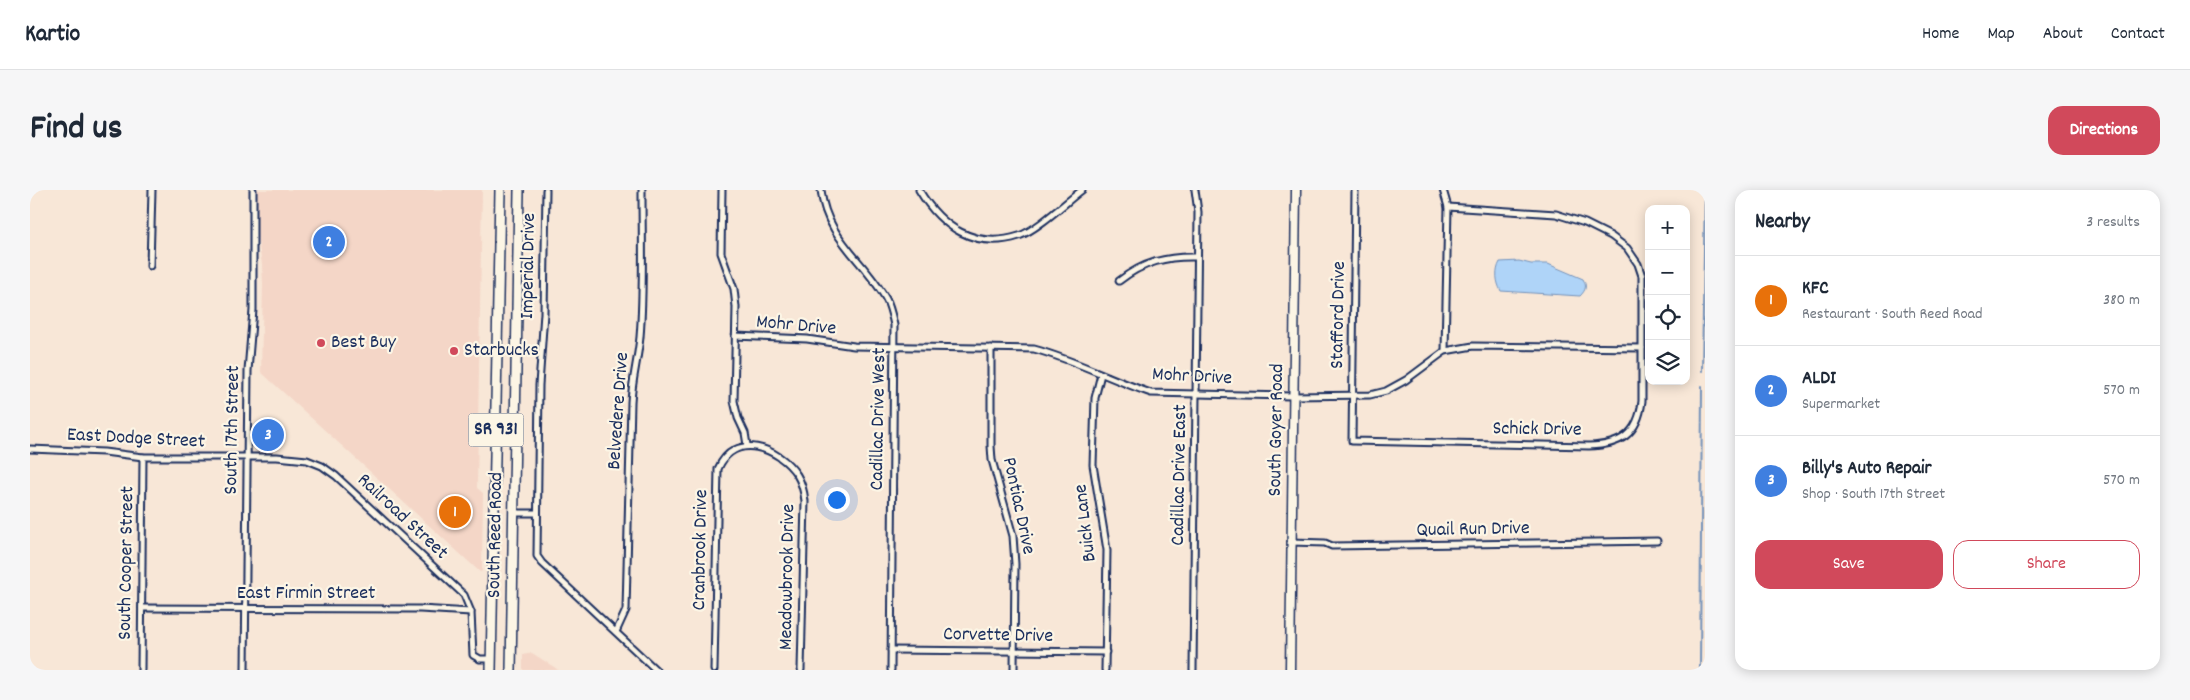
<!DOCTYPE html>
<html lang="en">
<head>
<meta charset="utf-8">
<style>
	:root { --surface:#fff; --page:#f6f6f7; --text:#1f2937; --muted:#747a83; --line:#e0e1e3; --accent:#d1495b }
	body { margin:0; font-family:Dekko,sans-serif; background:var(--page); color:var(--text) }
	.controls { position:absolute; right:15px; top:15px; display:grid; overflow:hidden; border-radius:10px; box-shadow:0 2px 12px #0003 }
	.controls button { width:45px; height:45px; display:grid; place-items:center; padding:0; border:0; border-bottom:1px solid var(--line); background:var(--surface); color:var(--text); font:25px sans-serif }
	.you { position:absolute; left:806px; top:309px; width:18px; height:18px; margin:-12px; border:4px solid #fff; border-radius:50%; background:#1a73e8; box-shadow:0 0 0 8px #1a73e833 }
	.badge { display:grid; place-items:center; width:32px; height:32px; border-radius:50%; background:var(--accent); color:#fff; font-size:16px; font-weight:700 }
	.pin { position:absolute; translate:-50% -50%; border:2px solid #fff; box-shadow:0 1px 5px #0006 }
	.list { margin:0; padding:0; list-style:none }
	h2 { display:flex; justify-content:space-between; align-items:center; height:65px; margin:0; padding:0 20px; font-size:21px }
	h2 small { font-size:16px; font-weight:400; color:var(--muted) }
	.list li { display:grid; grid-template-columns:32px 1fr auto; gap:15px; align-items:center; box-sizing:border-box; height:90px; padding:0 20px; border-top:1px solid var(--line) }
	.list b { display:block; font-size:19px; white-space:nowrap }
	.list p { margin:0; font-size:16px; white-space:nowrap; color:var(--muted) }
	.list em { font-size:16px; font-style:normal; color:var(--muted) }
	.actions { display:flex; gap:10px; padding:15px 20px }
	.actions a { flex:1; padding:11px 0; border:1px solid var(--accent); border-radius:15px; text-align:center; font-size:18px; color:var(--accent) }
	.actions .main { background:var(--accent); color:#fff }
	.icon { flex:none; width:28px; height:28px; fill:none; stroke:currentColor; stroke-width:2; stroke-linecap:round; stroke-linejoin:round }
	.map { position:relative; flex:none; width:1675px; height:480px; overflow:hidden; border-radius:15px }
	header { display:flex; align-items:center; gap:30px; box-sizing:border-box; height:70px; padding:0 25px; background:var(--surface); border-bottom:1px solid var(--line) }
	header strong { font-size:24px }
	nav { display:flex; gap:28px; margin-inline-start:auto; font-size:18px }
	.intro { display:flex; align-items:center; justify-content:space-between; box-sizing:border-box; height:120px; padding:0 30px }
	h1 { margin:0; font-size:35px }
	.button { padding:12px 22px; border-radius:15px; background:var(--accent); color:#fff; font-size:18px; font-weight:700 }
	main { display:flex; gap:30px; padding:0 30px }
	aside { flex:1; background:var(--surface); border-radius:15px; box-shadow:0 2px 12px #0003 }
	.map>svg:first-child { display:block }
	.built { fill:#f4d6c7 }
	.water { fill:#afd4f8; stroke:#7492ba }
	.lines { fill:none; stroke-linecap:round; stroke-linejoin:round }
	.stream { stroke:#7492ba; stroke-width:2 }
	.street-casing { stroke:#1b2f5e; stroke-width:9 }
	.secondary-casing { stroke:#1b2f5e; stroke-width:11 }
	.primary-casing { stroke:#1b2f5e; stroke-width:12 }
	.street { stroke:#fcf5e5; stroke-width:5 }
	.secondary { stroke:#fcf5e5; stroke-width:8 }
	.primary { stroke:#fcf5e5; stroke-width:9 }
	.poi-dot { fill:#d1495b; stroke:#fcf5e5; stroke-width:2 }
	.labels { text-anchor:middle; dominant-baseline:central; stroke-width:4.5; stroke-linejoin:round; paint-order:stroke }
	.shield { fill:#fcf5e5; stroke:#5e6a86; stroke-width:1 }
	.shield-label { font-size:19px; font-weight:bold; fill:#1b2f5e }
	.street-label { font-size:20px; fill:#1b2f5e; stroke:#fcf5e5 }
	.poi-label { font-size:20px; fill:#1b2f5e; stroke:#fcf5e5; text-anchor:start }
</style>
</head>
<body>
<header>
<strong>Kartio</strong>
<nav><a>Home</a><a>Map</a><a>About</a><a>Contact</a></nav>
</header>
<div class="intro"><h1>Find us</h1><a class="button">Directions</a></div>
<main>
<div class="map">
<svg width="1675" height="480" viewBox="0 0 1675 480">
	<rect width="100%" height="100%" fill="#f8e7d7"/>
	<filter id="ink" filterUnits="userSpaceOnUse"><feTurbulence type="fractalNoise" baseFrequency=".02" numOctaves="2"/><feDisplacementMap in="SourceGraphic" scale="10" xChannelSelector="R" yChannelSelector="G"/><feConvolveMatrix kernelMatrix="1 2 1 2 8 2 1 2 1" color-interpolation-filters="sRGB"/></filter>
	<g filter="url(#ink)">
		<g class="built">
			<path d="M227,0H452L447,298L453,303L452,381L450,382L231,182L233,94L232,74L226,40Z"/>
			<path d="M502,463L524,477L528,480H493V465Z"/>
		</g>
		<path class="water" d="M1489,71L1501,74H1518L1553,89C1557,96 1556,100 1550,106L1471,101C1466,92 1465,81 1470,72Z"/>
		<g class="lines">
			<g class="stream">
				<path d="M1672,181L1675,0"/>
				<path d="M1670,480L1672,196"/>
			</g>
			<defs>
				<g id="street">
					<path d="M516,0L514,123L509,195L507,366L512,373L626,480"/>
					<path d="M692,0L691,63L704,99L706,117L704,211L708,228L715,243L717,255"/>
					<path d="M791,0C796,48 834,70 856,109C860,116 862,126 864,135L861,480"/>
					<path d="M889,0C911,37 945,60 989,46C1007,40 1036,12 1052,0"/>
					<path d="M1325,0L1322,251L1559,256C1590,255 1608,245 1612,211V86L1608,74L1597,58L1581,46L1555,33L1526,24L1418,17"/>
					<path d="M1413,0L1418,17L1415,161"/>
					<path d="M120,76L122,0"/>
					<path d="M1089,91C1113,72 1137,66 1167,67"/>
					<path d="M705,146L777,149L824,156L1004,159C1045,170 1082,190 1121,203L1263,206L1340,205L1356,201L1376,190L1415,161L1443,156L1612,158"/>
					<path d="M961,158V256L962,270L983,346L985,374L984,480"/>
					<path d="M1071,184L1065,208L1063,275L1077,360L1075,480"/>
					<path d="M0,259L74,262L113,267H247L277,270L292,276L306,286L434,405L441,422L443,465L450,469H462"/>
					<path d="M484,323H507"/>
					<path d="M1261,352L1295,353L1302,356L1627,351"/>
					<path d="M112,418L390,419L441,422"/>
					<path d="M586,442L596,420L601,212C602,190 608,169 610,147C614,98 612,49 612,0"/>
					<path d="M861,460L1076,462"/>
					<path d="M111,480L113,267"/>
					<path d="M215,480L218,181L223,120V0"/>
					<path d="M684,480L688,279C704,241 749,257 767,285C772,293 774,302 775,311L771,480"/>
					<path d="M1163,480L1168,22L1165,0"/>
				</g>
				<path id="secondary" d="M1260,480L1266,0"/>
				<g id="primary">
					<path d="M461,480L470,0"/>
					<path d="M481,480L489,0"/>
				</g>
			</defs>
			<use href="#street" class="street-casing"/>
			<use href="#secondary" class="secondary-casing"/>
			<use href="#primary" class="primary-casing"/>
			<use href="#street" class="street"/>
			<use href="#secondary" class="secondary"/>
			<use href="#primary" class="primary"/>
		</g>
	</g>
	<g class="poi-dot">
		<circle cx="291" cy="153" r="5"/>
		<circle cx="424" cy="161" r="5"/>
	</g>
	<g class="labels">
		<rect class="shield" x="438.5" y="223.5" width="55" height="33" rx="4"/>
		<g class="shield-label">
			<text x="466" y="240">SR 931</text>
		</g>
		<g class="street-label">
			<text transform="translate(499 76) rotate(-89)">Imperial Drive</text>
			<text transform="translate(1309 125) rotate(-89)">Stafford Drive</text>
			<text transform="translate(766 136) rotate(5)">Mohr Drive</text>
			<text transform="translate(1162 187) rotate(3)">Mohr Drive</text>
			<text transform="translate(589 221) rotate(-86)">Belvedere Drive</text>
			<text transform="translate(849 229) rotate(-89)">Cadillac Drive West</text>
			<text transform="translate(203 240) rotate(-89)">South 17th Street</text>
			<text transform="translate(1247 240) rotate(-89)">South Goyer Road</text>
			<text transform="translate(1507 240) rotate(1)">Schick Drive</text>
			<text transform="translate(106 249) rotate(3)">East Dodge Street</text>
			<text transform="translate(1150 285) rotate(-89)">Cadillac Drive East</text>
			<text transform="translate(988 316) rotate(78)">Pontiac Drive</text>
			<text transform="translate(372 327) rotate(43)">Railroad Street</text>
			<text transform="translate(1056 333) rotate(-97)">Buick Lane</text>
			<text transform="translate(1443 340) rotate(-1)">Quail Run Drive</text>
			<text transform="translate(466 345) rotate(-89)">South Reed Road</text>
			<text transform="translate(671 360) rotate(-89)">Cranbrook Drive</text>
			<text transform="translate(97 373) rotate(-89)">South Cooper Street</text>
			<text transform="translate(758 387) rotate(-89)">Meadowbrook Drive</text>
			<text x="276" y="404">East Firmin Street</text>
			<text transform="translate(968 446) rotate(1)">Corvette Drive</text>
		</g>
		<g class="poi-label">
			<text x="301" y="153">Best Buy</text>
			<text x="434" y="161">Starbucks</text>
		</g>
	</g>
</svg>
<div class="controls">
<button>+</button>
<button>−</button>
<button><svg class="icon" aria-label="locate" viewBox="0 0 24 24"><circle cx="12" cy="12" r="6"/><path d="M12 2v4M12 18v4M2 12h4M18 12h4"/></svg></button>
<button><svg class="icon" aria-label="layers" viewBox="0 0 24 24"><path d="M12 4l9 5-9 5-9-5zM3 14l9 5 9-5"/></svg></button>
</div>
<div class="you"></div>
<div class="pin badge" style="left:425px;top:322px;background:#e8710a">1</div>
<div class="pin badge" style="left:299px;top:52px;background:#3f7fe0">2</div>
<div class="pin badge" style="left:238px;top:245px;background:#3f7fe0">3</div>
</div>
<aside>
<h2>Nearby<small>3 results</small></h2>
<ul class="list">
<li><span class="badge" style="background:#e8710a">1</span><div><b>KFC</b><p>Restaurant · South Reed Road</p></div><em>380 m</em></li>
<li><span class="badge" style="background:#3f7fe0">2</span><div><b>ALDI</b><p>Supermarket</p></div><em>570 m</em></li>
<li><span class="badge" style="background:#3f7fe0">3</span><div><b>Billy's Auto Repair</b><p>Shop · South 17th Street</p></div><em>570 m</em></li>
</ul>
<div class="actions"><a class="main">Save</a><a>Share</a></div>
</aside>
</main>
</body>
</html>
